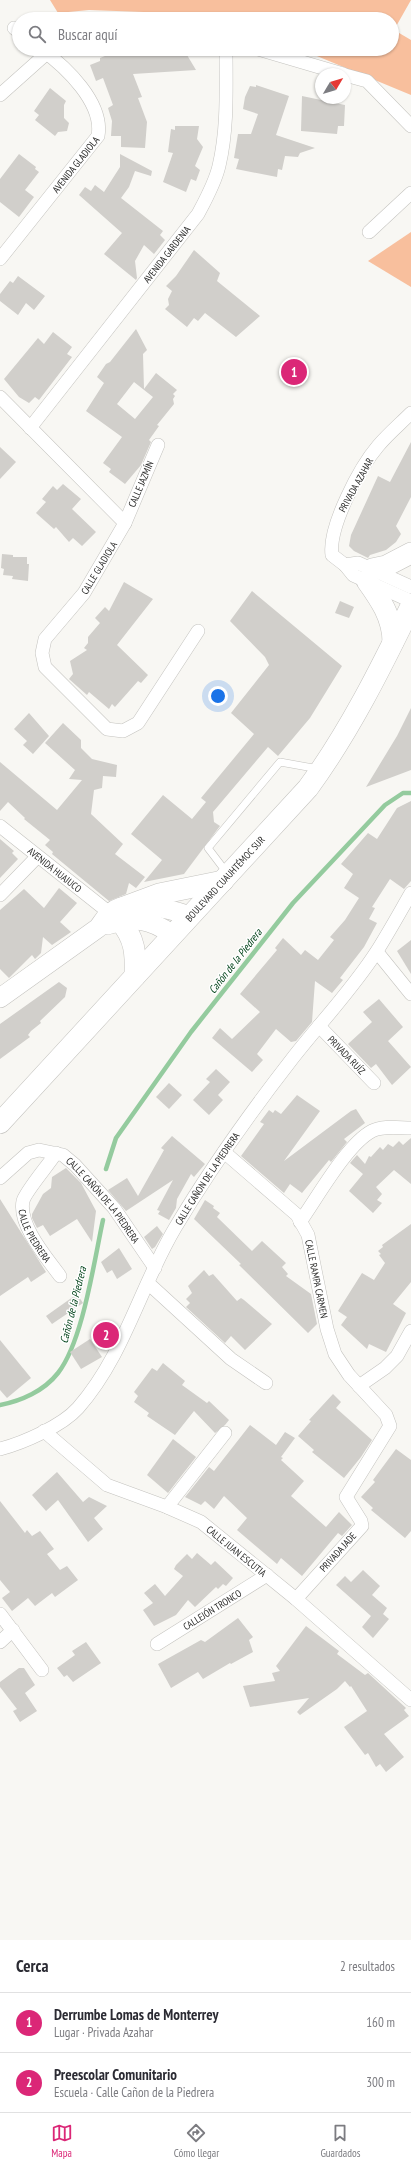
<!DOCTYPE html>
<html lang="es">
<head>
<meta charset="utf-8">
<style>
	:root { --surface:#fff; --page:#f7f7f7; --text:#2b2b33; --muted:#7c7c81; --line:#e1e1e2; --accent:#db2777 }
	body { margin:0; font-family:"PT Sans Narrow",sans-serif; background:var(--page); color:var(--text) }
	.compass { position:absolute; left:315px; top:68px; width:36px; height:36px; border-radius:50%; background:var(--surface); box-shadow:0 1px 3px #0004; rotate:52deg }
	.you { position:absolute; left:218px; top:696px; width:14px; height:14px; margin:-10px; border:3px solid #fff; border-radius:50%; background:#1a73e8; box-shadow:0 0 0 6px #1a73e833 }
	.badge { display:grid; place-items:center; width:26px; height:26px; border-radius:50%; background:var(--accent); color:#fff; font-size:13px; font-weight:700 }
	.pin { position:absolute; translate:-50% -50%; border:2px solid #fff; box-shadow:0 1px 4px #0006 }
	.list { margin:0; padding:0; list-style:none }
	h2 { display:flex; justify-content:space-between; align-items:center; height:52px; margin:0; padding:0 16px; font-size:17px }
	h2 small { font-size:13px; font-weight:400; color:var(--muted) }
	.list li { display:grid; grid-template-columns:26px 1fr auto; gap:12px; align-items:center; box-sizing:border-box; height:60px; padding:0 16px; border-top:1px solid var(--line) }
	.list b { display:block; font-size:15px; white-space:nowrap }
	.list p { margin:0; font-size:13px; white-space:nowrap; color:var(--muted) }
	.list em { font-size:13px; font-style:normal; color:var(--muted) }
	.icon { flex:none; width:22px; height:22px; fill:none; stroke:currentColor; stroke-width:2; stroke-linecap:round; stroke-linejoin:round }
	.map { position:relative; flex:none; width:411px; height:1940px; overflow:hidden }
	.search { position:absolute; background:var(--surface); box-shadow:0 1px 3px #0004; left:12px; right:12px; top:12px; height:44px; display:flex; align-items:center; gap:10px; box-sizing:border-box; padding:0 14px; border-radius:22px; color:var(--muted); font-size:15px }
	.sheet { height:172px; background:var(--surface) }
	nav { display:flex; justify-content:space-around; align-items:center; box-sizing:border-box; height:56px; border-top:1px solid var(--line); background:var(--surface); font-size:11px; color:var(--muted) }
	nav a { display:grid; justify-items:center; gap:2px }
	nav .on { color:var(--accent) }
	.map>svg:first-child { display:block }
	.green { fill:#f8bf9d }
	.lines { fill:none; stroke-linecap:round; stroke-linejoin:round }
	.stream { stroke:#94cb9e; stroke-width:4.5 }
	.building { fill:#d1cfcb; fill-rule:evenodd }
	.lane-casing { stroke:#c4c3bf; stroke-width:8 }
	.street-casing { stroke:#c4c3bf; stroke-width:14 }
	.secondary-casing { stroke:#c4c3bf; stroke-width:20 }
	.primary-casing { stroke:#c4c3bf; stroke-width:22 }
	.lane { stroke:#fff; stroke-width:7 }
	.street { stroke:#fff; stroke-width:13 }
	.secondary { stroke:#fff; stroke-width:19 }
	.primary { stroke:#fff; stroke-width:21 }
	.labels { text-anchor:middle; dominant-baseline:central; stroke-width:3; stroke-linejoin:round; paint-order:stroke }
	.street-label { font-size:10px; fill:#2c2c2b; stroke:#fff }
	.water-label { font-size:11px; font-style:italic; fill:#04451b; stroke:#fff }
</style>
</head>
<body>
<div class="map">
<svg width="411" height="1940" viewBox="0 0 411 1940">
	<rect width="100%" height="100%" fill="#f8f7f3"/>
	<g class="green">
		<path d="M50,0H411L394,30L411,40V95L300,49H392V19H211L198,14L89,10L58,13Z"/>
		<path d="M411,232V287L368,261Z"/>
	</g>
	<g class="lines">
		<g class="stream">
			<path d="M106,1169L116,1138L191,1032L293,903L385,805L403,793H411"/>
			<path d="M0,1405C21,1401 44,1391 58,1373C83,1341 94,1261 103,1220"/>
		</g>
	</g>
	<g class="building">
		<path d="M122,49L180,50L187,55L196,70L133,74L142,97L138,98L147,122L145,148L121,147V136H111L112,121L108,108L113,105L103,78L96,81L90,65L100,61V58Z"/>
		<path d="M256,85L289,96L276,135L315,148L300,153L298,157L285,156L282,170L278,169L277,177L236,169L239,159L234,158L238,134H251L258,114L243,109L245,97L250,86L256,87Z"/>
		<path d="M50,88L66,101L64,105V118L69,123L67,131L58,132L55,136L35,120L39,115L34,111Z"/>
		<path d="M302,96L345,105L344,126H338L337,134L301,131Z"/>
		<path d="M175,126H199L197,139L203,147L195,166L200,170L196,181L191,179L186,192L163,182L173,153L168,152L171,129L175,130Z"/>
		<path d="M19,154L36,167L35,169L39,172L25,190L34,197L19,217L0,202V179Z"/>
		<path d="M120,154L152,171L151,176L135,171L129,187L121,198L163,231L160,235L165,240L154,254L144,245L135,261L137,278L136,280L104,254L122,233L79,195L85,187L91,191L95,185L104,192L120,167Z"/>
		<path d="M194,250L220,273L217,281L260,316L236,337L205,313L198,321L194,318L187,327L165,309L169,305L168,299L172,291L166,286L176,276Z"/>
		<path d="M18,276L45,296L34,310L26,303L18,315L0,301V294L10,281L13,283Z"/>
		<path d="M136,329L147,350L143,354L144,389L156,373L177,390L173,394L175,396L173,399L174,404L157,425L159,426L149,440L151,442L141,465L125,484L109,472L111,469L103,463L122,437L86,411L104,383L97,377L106,364L110,362ZM134,382L153,397L135,419L117,404Z"/>
		<path d="M53,332L72,347L67,354L72,357L39,400L35,397L29,403L19,397L4,379L38,338L44,344Z"/>
		<path d="M411,442V497L396,526L401,534L396,542L386,550L370,555L368,558L354,551L349,546L351,535L378,476L390,482Z"/>
		<path d="M0,447L16,462L0,479Z"/>
		<path d="M63,484L81,499L72,509L96,532L82,546L73,538L69,542L56,527L54,529L36,513L46,502L42,499L53,486L57,490Z"/>
		<path d="M2,554L13,555V557H27V564H29L28,581L12,579L13,576L3,575L4,569L1,568Z"/>
		<path d="M124,582L153,599L117,645L148,675L141,683L138,681L115,707L112,704L109,709L89,692L87,695L69,679L73,674L70,661L87,650L84,648L88,643V637L100,623L95,618L105,607L109,611Z"/>
		<path d="M252,591L342,666L310,718L278,756L268,747L213,812L214,822L220,826L184,874L144,882L162,860L131,834L163,795L192,819L206,802L201,798L254,734L231,713L269,665L265,657L230,621Z"/>
		<path d="M340,601L354,607L349,618L335,613Z"/>
		<path d="M411,708V770L366,787L397,736Z"/>
		<path d="M29,713L49,736L33,754L23,745L27,741L14,729Z"/>
		<path d="M63,723L81,740V748L92,759L117,765L116,777L103,776L102,788L94,790L91,814L123,844L115,854L145,877L136,888L129,883L126,894L109,901L52,854L53,852L45,845L50,840L24,819L25,818L8,802L0,811V762L57,810L82,780L69,779L75,770L45,743Z"/>
		<path d="M411,801V881L404,889L390,879L372,907L375,908L369,919L377,923L364,947L340,978L343,980L332,993L315,981L312,1022L296,1041L291,1042L276,1029L257,1054L263,1060L252,1072L212,1038L220,1028L232,1039L260,1012L240,994L277,950L275,948L283,938L301,955L305,950L318,960L334,940L330,937L345,920L359,898L344,888L353,874L341,864L368,833L377,839L397,808Z"/>
		<path d="M0,839L14,851L12,853L18,859L0,878Z"/>
		<path d="M59,888L77,903L60,922L71,932L52,945L43,937L41,953L35,959L32,955L9,978L0,969V910L24,889L44,908Z"/>
		<path d="M411,940V974L397,951Z"/>
		<path d="M59,982L67,988L65,997L40,1021L41,1023L31,1031L28,1035L30,1037L0,1059V1024Z"/>
		<path d="M379,999L403,1027L388,1041L411,1067L392,1085L376,1064L371,1068L348,1044L372,1022L363,1012Z"/>
		<path d="M216,1069L230,1082L218,1095L223,1100L209,1115L193,1100L210,1082L206,1079Z"/>
		<path d="M169,1083L182,1095L169,1109L156,1097Z"/>
		<path d="M297,1095L320,1111L284,1161L351,1111L356,1109L365,1123L344,1139L347,1142L331,1162L329,1160L302,1193L290,1184L284,1193L241,1156L264,1124L260,1122L269,1110L273,1113L275,1110L281,1114Z"/>
		<path d="M172,1136L205,1164L194,1177L191,1174L177,1199L176,1208L169,1220L158,1214L160,1211L157,1210L173,1180L126,1211L108,1190L127,1178L138,1196L164,1150L161,1148Z"/>
		<path d="M411,1138V1184L394,1170L376,1187L382,1194L377,1200L382,1203L373,1213L349,1191L363,1174L350,1163L357,1155L365,1164L369,1156L371,1157L380,1147L383,1150L388,1144L393,1147L399,1141L403,1145Z"/>
		<path d="M66,1168L81,1183L96,1211L92,1242L77,1219L50,1236L43,1225L37,1228L32,1218V1214L43,1194L51,1188L52,1177Z"/>
		<path d="M0,1199L46,1272L31,1282L28,1277L0,1296Z"/>
		<path d="M205,1200L214,1206L213,1208L220,1213L217,1217L252,1251L262,1241L286,1263L282,1267L288,1274L286,1276L311,1294L317,1324L308,1333L239,1265L241,1264L194,1219Z"/>
		<path d="M411,1224V1282L393,1304L406,1313L386,1352L369,1344L367,1349L341,1325L347,1317L338,1311L362,1273L374,1280L385,1263L379,1255L381,1254L378,1251L383,1247L382,1245Z"/>
		<path d="M157,1226L163,1234L155,1247L152,1249L144,1237Z"/>
		<path d="M119,1248L132,1269L117,1279L112,1270L107,1273L101,1262Z"/>
		<path d="M204,1270L209,1276L213,1274L237,1301L241,1298L244,1300L272,1324L245,1350L231,1336L225,1343L186,1307L190,1303L186,1299L192,1293L188,1286Z"/>
		<path d="M77,1294L83,1303L52,1324L46,1316Z"/>
		<path d="M90,1339L102,1357L81,1369L70,1352Z"/>
		<path d="M0,1340L31,1378L7,1398L0,1390Z"/>
		<path d="M163,1363L185,1381L182,1385L207,1403L209,1401L229,1420L225,1425L215,1433L194,1411L175,1435L147,1416L149,1413L134,1402L138,1396L134,1392L152,1368L157,1371Z"/>
		<path d="M333,1394L341,1402L336,1408L372,1440L361,1457L344,1478L312,1452L314,1450L298,1436L311,1421L309,1420Z"/>
		<path d="M250,1425L276,1445L285,1432L295,1438L281,1457L283,1458L281,1460L304,1481L291,1496L326,1527L339,1512L352,1525L342,1536L338,1533L302,1576L281,1558L277,1564L237,1530L247,1518L224,1496L214,1509L205,1501L201,1505L185,1497L209,1467L214,1471Z"/>
		<path d="M173,1439L196,1457L168,1493L147,1475Z"/>
		<path d="M396,1449L411,1460V1531L405,1538L371,1510L373,1508L361,1497L375,1482L373,1480Z"/>
		<path d="M57,1472L83,1502L89,1497L107,1506L94,1518L103,1529L88,1542L58,1500L46,1511L32,1495Z"/>
		<path d="M0,1501L25,1533L27,1530L32,1536L40,1531L54,1549L47,1554L60,1570L67,1566L78,1580L55,1597L52,1593L35,1606L28,1598L12,1611L2,1598L10,1592L0,1580Z"/>
		<path d="M197,1553L211,1565L215,1561L233,1578L226,1586L223,1584L218,1589L216,1587L195,1607L188,1600L176,1615L154,1626L143,1610L153,1603L144,1593L155,1584L165,1596L183,1576L174,1569L176,1565L187,1554L192,1559Z"/>
		<path d="M363,1570L380,1586L372,1595L387,1608L383,1614L389,1619L373,1638L362,1627L371,1616L336,1585L345,1576L351,1582Z"/>
		<path d="M238,1618L253,1637L249,1640L253,1652L231,1664L230,1663L203,1679L198,1672L171,1688L158,1664L201,1640L205,1642Z"/>
		<path d="M306,1626L339,1651L337,1654L365,1675L368,1673L406,1708L404,1710L409,1716L384,1734L404,1757L386,1772L380,1764L376,1767L368,1753L365,1755L344,1727L367,1711L351,1686L350,1687L345,1681L337,1689L300,1715L297,1712L309,1698L250,1707L243,1686L275,1681L272,1673L280,1671L276,1666Z"/>
		<path d="M86,1642L101,1663L73,1682L67,1675L64,1677L57,1668L75,1655L72,1651Z"/>
		<path d="M19,1668H24L35,1685L25,1693L37,1711L20,1722L13,1711L17,1709L0,1687V1682Z"/>
	</g>
	<g class="lines">
		<defs>
			<path id="lane" d="M227,873L208,848L280,762L319,769"/>
			<g id="street">
				<path d="M14,28L19,32"/>
				<path d="M258,49L343,74"/>
				<path d="M345,75L367,81L411,126"/>
				<path d="M0,95L47,53L59,49"/>
				<path d="M369,232L411,193"/>
				<path id="s1" d="M0,259L98,136C104,103 66,67 41,49"/>
				<path d="M0,397L125,523"/>
				<path d="M411,413C400,424 388,434 378,446C360,467 328,527 332,555L345,565L353,575L411,601"/>
				<path id="s2" d="M30,428L198,214C206,199 215,183 219,166C228,128 226,88 226,49"/>
				<path d="M158,445L125,523L84,593L45,639L42,653L45,667L107,729L123,731L138,723L198,631"/>
				<path d="M345,565L358,563L411,587"/>
				<path id="s3" d="M0,826L116,918"/>
				<path d="M0,895L37,857"/>
				<path d="M377,952L411,994"/>
				<path id="s4" d="M319,1026L374,1083"/>
				<path id="s5" d="M224,1152L297,1215L308,1235L327,1329L335,1354L349,1375L386,1415L390,1426L346,1497L361,1521L362,1526L296,1599"/>
				<path id="s6" d="M56,1153C50,1163 25,1192 23,1201C18,1225 47,1258 60,1276"/>
				<path id="s7" d="M0,1178L28,1153L39,1150L63,1155L75,1165L114,1208L155,1268"/>
				<path d="M300,1222C317,1198 347,1144 372,1131C383,1125 399,1128 411,1128"/>
				<path d="M148,1283L231,1359L266,1383"/>
				<path d="M359,1386L385,1368L397,1356L411,1331"/>
				<path id="s8" d="M44,1431L107,1485L167,1507L201,1522L296,1599L411,1700"/>
				<path id="s9" d="M0,1449C23,1443 62,1426 78,1408C124,1356 140,1287 175,1228C210,1169 250,1113 292,1059C320,1023 352,990 377,951C389,932 400,912 411,893"/>
				<path d="M167,1507L225,1433"/>
				<path d="M0,1614L42,1670"/>
				<path d="M0,1642L13,1630"/>
				<path id="s10" d="M157,1644L267,1575"/>
			</g>
			<g id="secondary">
				<path d="M107,925C135,917 149,918 173,935"/>
				<path d="M0,998L98,928C102,923 105,917 110,913C128,897 170,909 190,916"/>
			</g>
			<g id="primary">
				<path d="M372,569L386,566L411,553"/>
				<path d="M367,581C380,599 393,618 393,642"/>
				<path d="M124,907L159,894L223,881"/>
				<path d="M120,921C135,938 136,954 135,976"/>
				<path id="s11" d="M0,1123L308,788C349,732 381,668 411,606"/>
			</g>
		</defs>
		<use href="#lane" class="lane-casing"/>
		<use href="#street" class="street-casing"/>
		<use href="#secondary" class="secondary-casing"/>
		<use href="#primary" class="primary-casing"/>
		<use href="#lane" class="lane"/>
		<use href="#street" class="street"/>
		<use href="#secondary" class="secondary"/>
		<use href="#primary" class="primary"/>
	</g>
	<g class="labels">
		<g class="street-label">
			<text stroke="none"><textPath href="#s1" startOffset="121">AVENIDA GLADIOLA</textPath></text>
			<text stroke="none"><textPath href="#s2" startOffset="221">AVENIDA GARDENIA</textPath></text>
			<text transform="translate(141 484) rotate(-67)">CALLE JAZMÍN</text>
			<text transform="translate(356 485) rotate(-61)">PRIVADA AZAHAR</text>
			<text transform="translate(99 568) rotate(-59)">CALLE GLADIOLA</text>
			<text stroke="none"><textPath href="#s3" startOffset="70">AVENIDA HUAJUCO</textPath></text>
			<text stroke="none"><textPath href="#s11" startOffset="332">BOULEVARD CUAUHTÉMOC SUR</textPath></text>
			<text stroke="none"><textPath href="#s4" startOffset="40">PRIVADA RUÍZ</textPath></text>
			<text stroke="none"><textPath href="#s9" startOffset="353">CALLE CAÑON DE LA PIEDRERA</textPath></text>
			<text stroke="none"><textPath href="#s7" startOffset="134">CALLE CAÑÓN DE LA PIEDRERA</textPath></text>
			<text stroke="none"><textPath href="#s6" startOffset="96">CALLE PIEDRERA</textPath></text>
			<text stroke="none"><textPath href="#s5" startOffset="164">CALLE RAMPA CARMEN</textPath></text>
			<text stroke="none"><textPath href="#s8" startOffset="230">CALLE JUAN ESCUTIA</textPath></text>
			<text transform="translate(338 1552) rotate(-48)">PRIVADA JADE</text>
			<text stroke="none"><textPath href="#s10" startOffset="65">CALLEJÓN TRONCO</textPath></text>
		</g>
		<g class="water-label">
			<text transform="translate(235 961) rotate(-52)">Cañón de la Piedrera</text>
			<text transform="translate(73 1305) rotate(-76)">Cañón de la Piedrera</text>
		</g>
	</g>
</svg>
<svg class="compass" viewBox="-18 -18 36 36"><path d="M0-13l5 13h-10z" fill="#e53935"/><path d="M0 13l5-13h-10z" fill="#7c7c81"/></svg>
<div class="you"></div>
<div class="pin badge" style="left:294px;top:372px">1</div>
<div class="pin badge" style="left:106px;top:1335px">2</div>
<div class="search"><svg class="icon" aria-label="search" viewBox="0 0 24 24"><circle cx="10" cy="10" r="6"/><path d="M15 15l6 6"/></svg>Buscar aquí</div>
</div>
<section class="sheet">
<h2>Cerca<small>2 resultados</small></h2>
<ul class="list">
<li><span class="badge">1</span><div><b>Derrumbe Lomas de Monterrey</b><p>Lugar · Privada Azahar</p></div><em>160 m</em></li>
<li><span class="badge">2</span><div><b>Preescolar Comunitario</b><p>Escuela · Calle Cañon de la Piedrera</p></div><em>300 m</em></li>
</ul>
</section>
<nav>
<a class="on"><svg class="icon" aria-label="map" viewBox="0 0 24 24"><path d="M3 6l6-2 6 2 6-2v14l-6 2-6-2-6 2zM9 4v14M15 6v14"/></svg>Mapa</a>
<a><svg class="icon" aria-label="directions" viewBox="0 0 24 24"><path d="M12 3l9 9-9 9-9-9zM9 14v-3h6M13 9l2 2-2 2"/></svg>Cómo llegar</a>
<a><svg class="icon" aria-label="saved" viewBox="0 0 24 24"><path d="M7 4h10v16l-5-4-5 4z"/></svg>Guardados</a>
</nav>
</body>
</html>
